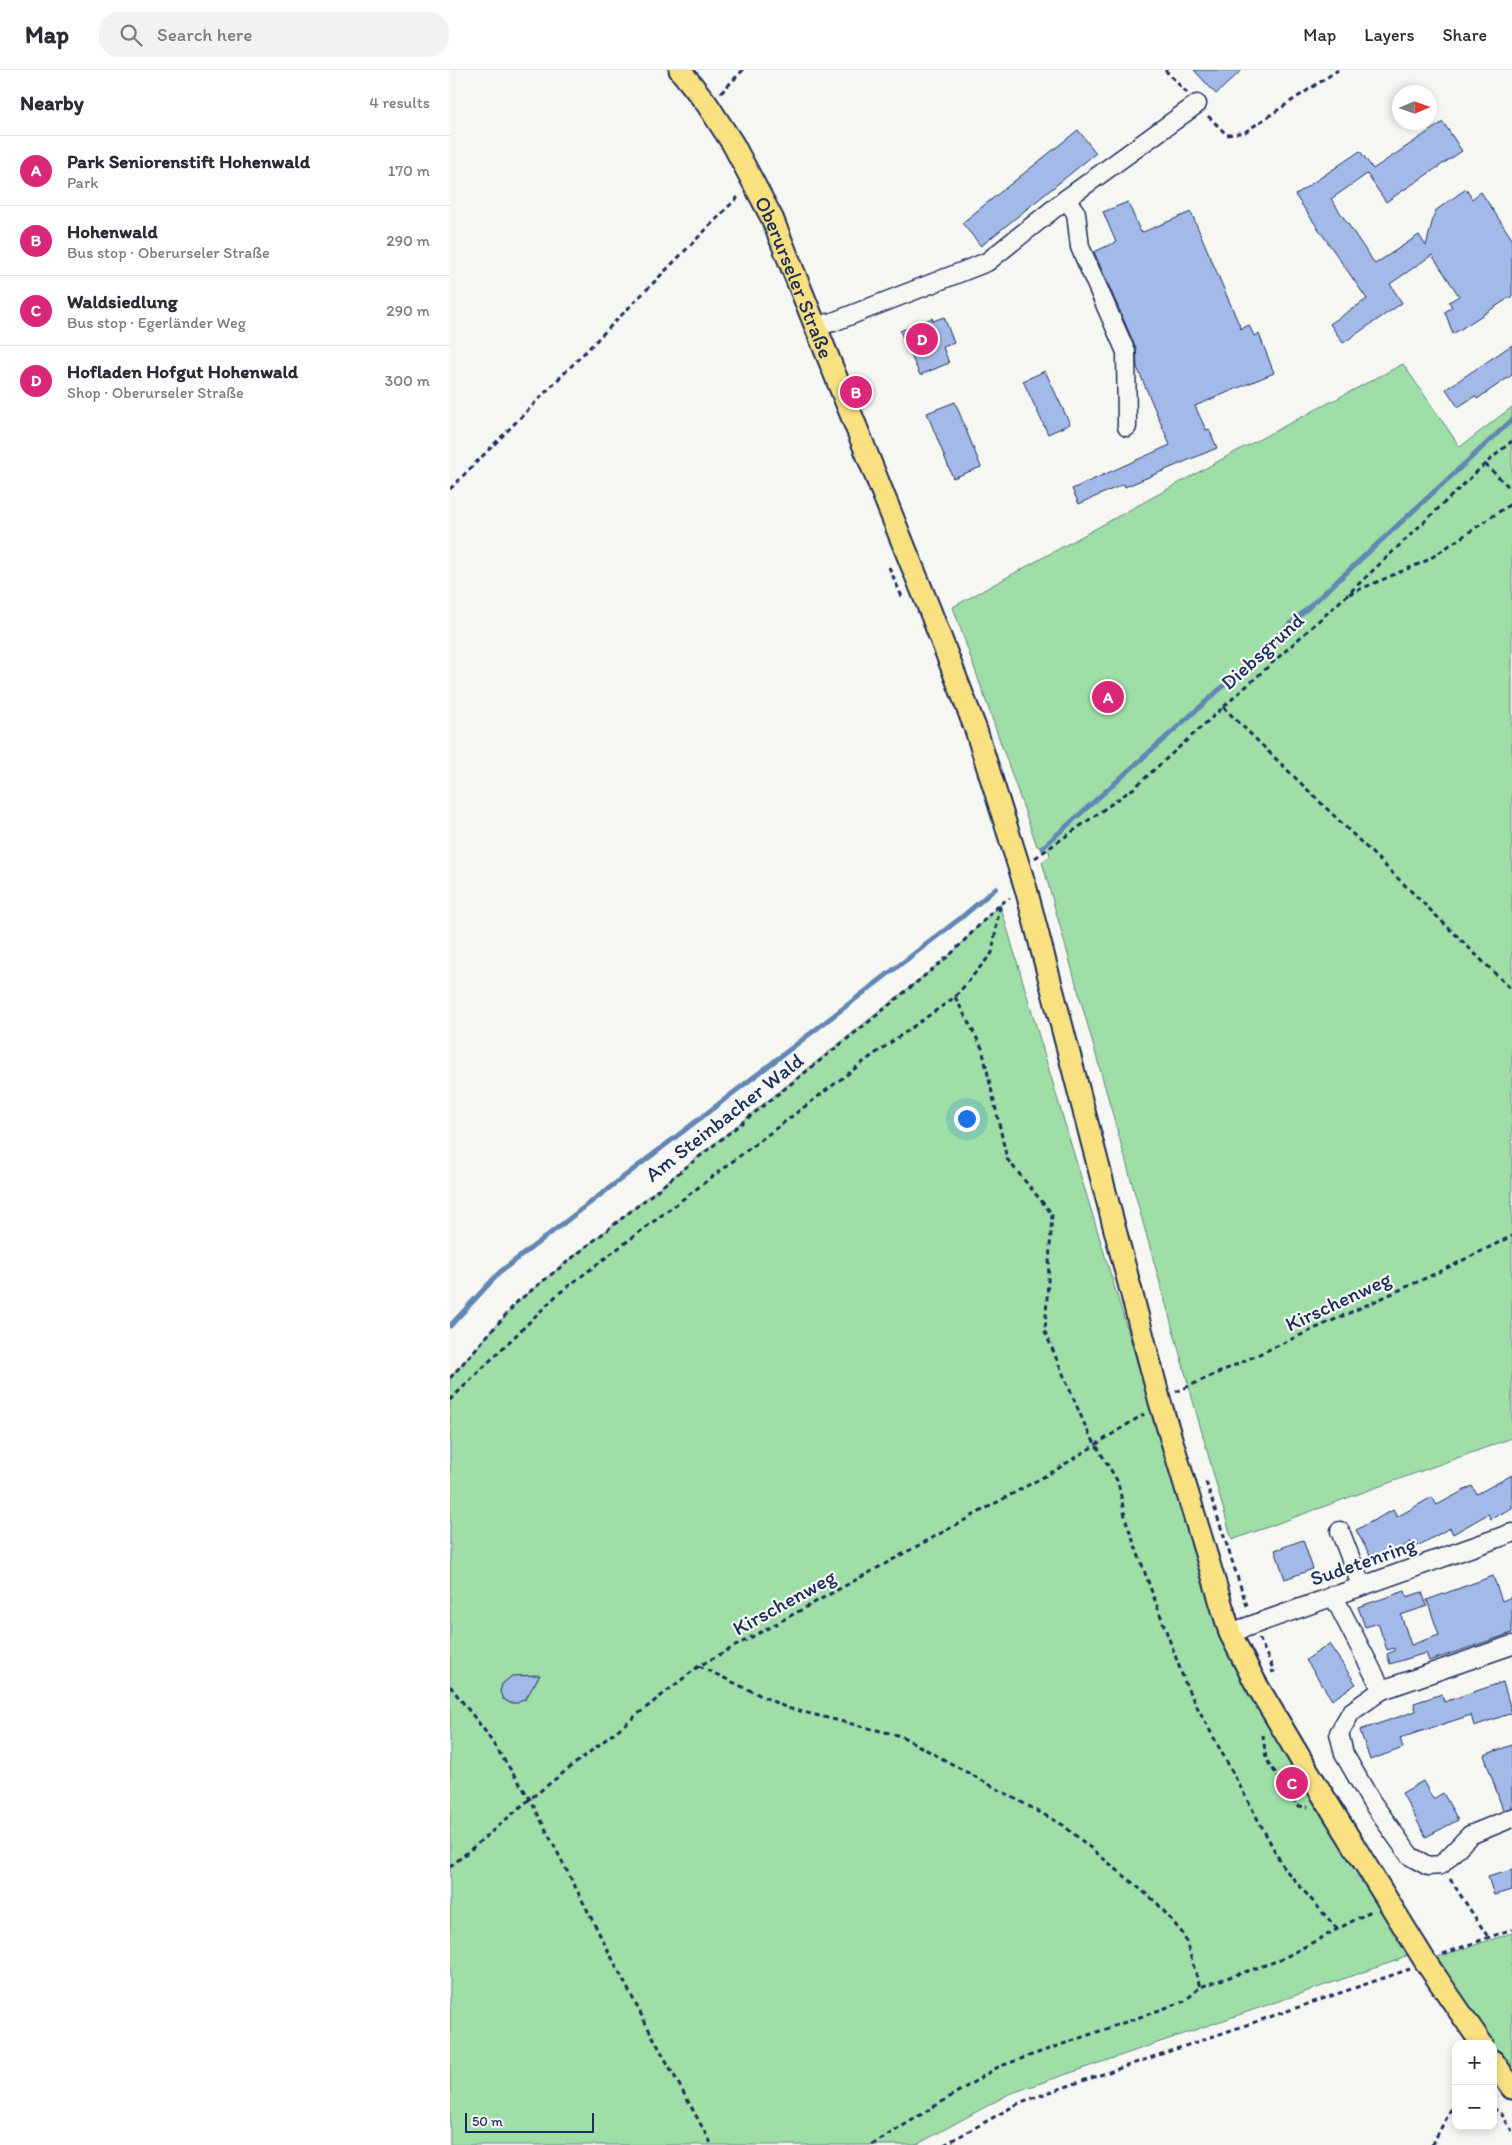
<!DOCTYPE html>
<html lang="en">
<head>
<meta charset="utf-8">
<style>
	:root { --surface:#fff; --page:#f2f2f3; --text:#2b2b33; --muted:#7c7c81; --line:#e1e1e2; --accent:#db2777 }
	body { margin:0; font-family:Itim,sans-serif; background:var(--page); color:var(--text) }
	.controls { position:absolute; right:15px; bottom:15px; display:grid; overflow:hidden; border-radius:10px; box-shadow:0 2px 8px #0003 }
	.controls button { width:45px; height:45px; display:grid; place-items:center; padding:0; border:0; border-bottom:1px solid var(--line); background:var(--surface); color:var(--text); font:25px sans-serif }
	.compass { position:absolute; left:942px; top:15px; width:45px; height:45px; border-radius:50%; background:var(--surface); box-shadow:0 2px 8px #0003; rotate:88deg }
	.scale { position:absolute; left:15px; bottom:12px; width:129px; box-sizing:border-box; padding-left:5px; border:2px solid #1b2f5e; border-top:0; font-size:14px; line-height:18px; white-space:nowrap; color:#1b2f5e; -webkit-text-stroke:4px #f6f6f2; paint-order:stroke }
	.you { position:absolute; left:516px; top:1048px; width:18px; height:18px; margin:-12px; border:4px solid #fff; border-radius:50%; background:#1a73e8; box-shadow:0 0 0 8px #1a73e833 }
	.badge { display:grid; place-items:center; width:32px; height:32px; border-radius:50%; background:var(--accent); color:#fff; font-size:16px; font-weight:700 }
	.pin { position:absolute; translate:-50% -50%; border:2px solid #fff; box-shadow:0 1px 5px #0006 }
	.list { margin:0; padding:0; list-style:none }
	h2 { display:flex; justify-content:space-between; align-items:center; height:65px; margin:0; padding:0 20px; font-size:21px }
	h2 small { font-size:16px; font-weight:400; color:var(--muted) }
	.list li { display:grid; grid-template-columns:32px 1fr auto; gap:15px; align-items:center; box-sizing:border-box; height:70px; padding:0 20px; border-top:1px solid var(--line) }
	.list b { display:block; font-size:19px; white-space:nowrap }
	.list p { margin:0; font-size:16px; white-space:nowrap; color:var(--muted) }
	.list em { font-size:16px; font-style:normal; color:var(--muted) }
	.icon { flex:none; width:28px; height:28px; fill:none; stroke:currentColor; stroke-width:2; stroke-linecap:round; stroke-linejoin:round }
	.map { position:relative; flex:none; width:1062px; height:2075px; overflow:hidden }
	header { display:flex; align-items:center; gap:30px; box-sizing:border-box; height:70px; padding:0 25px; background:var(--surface); border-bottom:1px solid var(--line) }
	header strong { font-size:24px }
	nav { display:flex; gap:28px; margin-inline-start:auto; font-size:18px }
	.search { width:350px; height:45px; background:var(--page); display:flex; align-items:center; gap:12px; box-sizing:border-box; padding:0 18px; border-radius:20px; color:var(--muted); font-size:19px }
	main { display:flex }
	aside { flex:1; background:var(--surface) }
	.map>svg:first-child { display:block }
	.green { fill:#9fdea6; stroke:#5d8682 }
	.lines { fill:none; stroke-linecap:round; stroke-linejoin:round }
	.stream { stroke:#6287b4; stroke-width:5 }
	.building { fill:#a3bae8; stroke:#1b2f5e }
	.minor-casing { stroke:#1b2f5e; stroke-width:21 }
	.major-casing { stroke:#1b2f5e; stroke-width:25 }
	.path { stroke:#1b2f5e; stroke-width:3; stroke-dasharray:5 4; stroke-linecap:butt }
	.minor { stroke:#f6f6f2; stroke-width:18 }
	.major { stroke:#f9e181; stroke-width:21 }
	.labels { text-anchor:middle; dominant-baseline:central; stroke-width:4.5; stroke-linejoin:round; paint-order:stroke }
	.street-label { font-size:21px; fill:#1b2f5e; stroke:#f6f6f2 }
</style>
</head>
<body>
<header>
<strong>Map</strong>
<div class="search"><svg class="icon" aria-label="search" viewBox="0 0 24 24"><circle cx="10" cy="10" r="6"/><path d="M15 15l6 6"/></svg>Search here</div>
<nav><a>Map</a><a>Layers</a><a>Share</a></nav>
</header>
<main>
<aside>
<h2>Nearby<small>4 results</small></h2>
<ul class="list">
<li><span class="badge">A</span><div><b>Park Seniorenstift Hohenwald</b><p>Park</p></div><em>170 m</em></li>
<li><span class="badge">B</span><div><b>Hohenwald</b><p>Bus stop · Oberurseler Straße</p></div><em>290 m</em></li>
<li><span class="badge">C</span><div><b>Waldsiedlung</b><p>Bus stop · Egerländer Weg</p></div><em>290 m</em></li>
<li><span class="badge">D</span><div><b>Hofladen Hofgut Hohenwald</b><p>Shop · Oberurseler Straße</p></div><em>300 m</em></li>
</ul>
</aside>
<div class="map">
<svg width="1062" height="2075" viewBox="0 0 1062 2075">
	<rect width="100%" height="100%" fill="#f6f6f2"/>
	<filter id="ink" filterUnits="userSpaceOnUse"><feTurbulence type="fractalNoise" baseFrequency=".02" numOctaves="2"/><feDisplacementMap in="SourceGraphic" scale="10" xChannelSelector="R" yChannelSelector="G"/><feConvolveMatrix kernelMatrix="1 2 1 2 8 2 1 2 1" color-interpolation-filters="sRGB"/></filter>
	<g filter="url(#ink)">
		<g class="green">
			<path d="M953,294L1010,377L1062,337V1368L782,1470L592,792L600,786L599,781L587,776L503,537L787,381Z"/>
			<path d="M550,834L617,1061L767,1554L775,1570L773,1575L793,1615L961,1883L951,1889L559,2024L466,2075H0V1308L68,1231L502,883Z"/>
			<path d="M1062,1863V2018L1043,1991V1974H1032L975,1891Z"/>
		</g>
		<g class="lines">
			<g class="stream">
				<path d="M592,778L770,619L1062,350"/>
				<path d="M0,1256L50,1202L512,847L546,818"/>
			</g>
		</g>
		<g class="building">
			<path d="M744,0H792L766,24Z"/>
			<path d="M993,52L1012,81L936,132L917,104L881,129L925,194L969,165L976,176L985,141L1016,119L1022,129L1031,122L1062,169V226L1003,264L995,242L1002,237L999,232L1009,226L982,185L940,214L952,233L893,273L880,254L917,229L845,125L910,81L923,99Z"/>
			<path d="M628,60L646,83L531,176L512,153Z"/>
			<path d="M678,132L690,161L693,162L741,142L791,259L799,255L804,266L809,264L824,303L745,336L756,360L759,359L767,378L675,417L674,414L629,434L622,419L720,375L687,297L686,278L644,182L666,172L653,142Z"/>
			<path d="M494,247L504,273L493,277L499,293L470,305L450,261L482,248L483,251Z"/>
			<path d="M1062,275V305L1027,329L1025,326L1008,337L996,319Z"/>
			<path d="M595,301L620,354L598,364L573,311Z"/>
			<path d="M505,332L531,397L503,408L477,343Z"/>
			<path d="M1062,1405V1438L1041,1449L1038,1444L1003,1464L1000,1458L964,1478L961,1472L924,1493L906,1460L943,1440L947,1447L982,1427L987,1435L1022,1416L1027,1424Z"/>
			<path d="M853,1470L863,1499L835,1509L825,1480Z"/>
			<path d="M1043,1506L1052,1531L1062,1527V1563L979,1591L976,1583L940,1594L937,1584L944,1581V1578L937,1580L928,1553L915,1557L908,1537L955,1521L957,1527L972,1522L977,1536L951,1545L961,1575L989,1565L977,1530Z"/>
			<path d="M879,1574L906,1614L882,1630L856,1590Z"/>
			<path d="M90,1605L75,1630L73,1629L68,1633H60L53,1629L50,1622L52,1614L62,1606Z"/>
			<path d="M1053,1612L1062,1643L1024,1656L1021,1645L950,1668L953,1678L920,1690L910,1660L966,1641L964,1633L992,1624L994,1632Z"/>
			<path d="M1062,1675V1738L1053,1740L1034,1685Z"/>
			<path d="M973,1711L983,1729L993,1723L1008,1750L976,1767L952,1723Z"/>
			<path d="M1062,1800V1820L1044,1825L1038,1807Z"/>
		</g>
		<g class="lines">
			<defs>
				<g id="minor">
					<path d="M616,129L626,143L630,177L676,282L677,357"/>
					<path d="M366,256L383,252L537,192L616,129L747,34"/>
					<path d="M890,1461L911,1515"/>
					<path d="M883,1525L932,1620L901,1642L889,1663L894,1684L921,1731L960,1786L978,1796L991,1795L1020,1765L1062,1748"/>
					<path d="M780,1563L1062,1463"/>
					<path d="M932,1620L1062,1575"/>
				</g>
				<g id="major">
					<path id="s1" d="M230,0L257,34L283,74L322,148L479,538L526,660L576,819L710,1332L780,1563L805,1612L856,1698L975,1891L1032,1974"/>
					<path d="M1043,1991L1062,2018"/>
				</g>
			</defs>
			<use href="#minor" class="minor-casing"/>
			<use href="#major" class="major-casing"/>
			<g class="path">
				<path d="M715,0L737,23"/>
				<path d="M271,23L293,0"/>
				<path d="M758,46L777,65L795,62L888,0"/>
				<path d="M1035,394L1062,420"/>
				<path d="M0,419L289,126"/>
				<path d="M439,497L452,527"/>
				<path d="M899,524L978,490L1062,433"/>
				<path d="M773,637L1062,920"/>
				<path d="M585,788L684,718L896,526L1035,394L1062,371"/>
				<path d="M505,927L532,978L557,1089L602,1144L595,1262L637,1360L668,1412L676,1451L737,1618L834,1798L887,1859"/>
				<path d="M0,1308L68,1231L421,950L502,883L550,834L560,828"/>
				<path d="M726,1322L989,1202L1062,1166"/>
				<path d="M0,1330L108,1224L416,990L505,927L542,883L550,835"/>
				<path d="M756,1412L798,1539"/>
				<path d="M809,1568L824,1601L821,1602"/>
				<path d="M249,1596L337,1638L451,1666L613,1755L707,1833L734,1865L750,1917"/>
				<path d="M0,1616L35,1661L80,1729L196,1954L262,2075"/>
				<path d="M813,1665L816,1689L848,1736L858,1737"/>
				<path d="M0,1797L80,1729L249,1596L604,1401L694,1344"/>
				<path d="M1000,1809L1038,1867"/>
				<path d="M993,1884L1062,1859"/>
				<path d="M1043,2038L1051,2043L1062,2061"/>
				<path d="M422,2075L548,1997L735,1931L750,1917L830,1890L923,1840"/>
				<path d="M494,2075L571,2032L960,1899"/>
				<path d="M982,2075L1006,2030"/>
			</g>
			<use href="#minor" class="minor"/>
			<use href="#major" class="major"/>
		</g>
	</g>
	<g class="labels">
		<g class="street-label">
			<text stroke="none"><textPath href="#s1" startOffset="238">Oberurseler Straße</textPath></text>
			<text transform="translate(812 581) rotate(-42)">Diebsgrund</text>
			<text transform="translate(274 1047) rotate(-38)">Am Steinbacher Wald</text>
			<text transform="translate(888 1231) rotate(-25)">Kirschenweg</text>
			<text transform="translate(913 1491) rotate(-19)">Sudetenring</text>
			<text transform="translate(334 1532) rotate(-29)">Kirschenweg</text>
		</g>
	</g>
</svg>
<div class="controls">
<button>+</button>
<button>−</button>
</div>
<svg class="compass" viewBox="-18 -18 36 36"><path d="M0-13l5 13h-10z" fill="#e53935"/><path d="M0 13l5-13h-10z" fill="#7c7c81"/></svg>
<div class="scale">50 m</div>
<div class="you"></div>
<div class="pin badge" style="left:658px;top:627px">A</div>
<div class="pin badge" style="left:406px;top:322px">B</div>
<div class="pin badge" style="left:842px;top:1713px">C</div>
<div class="pin badge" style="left:472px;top:269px">D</div>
</div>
</main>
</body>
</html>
